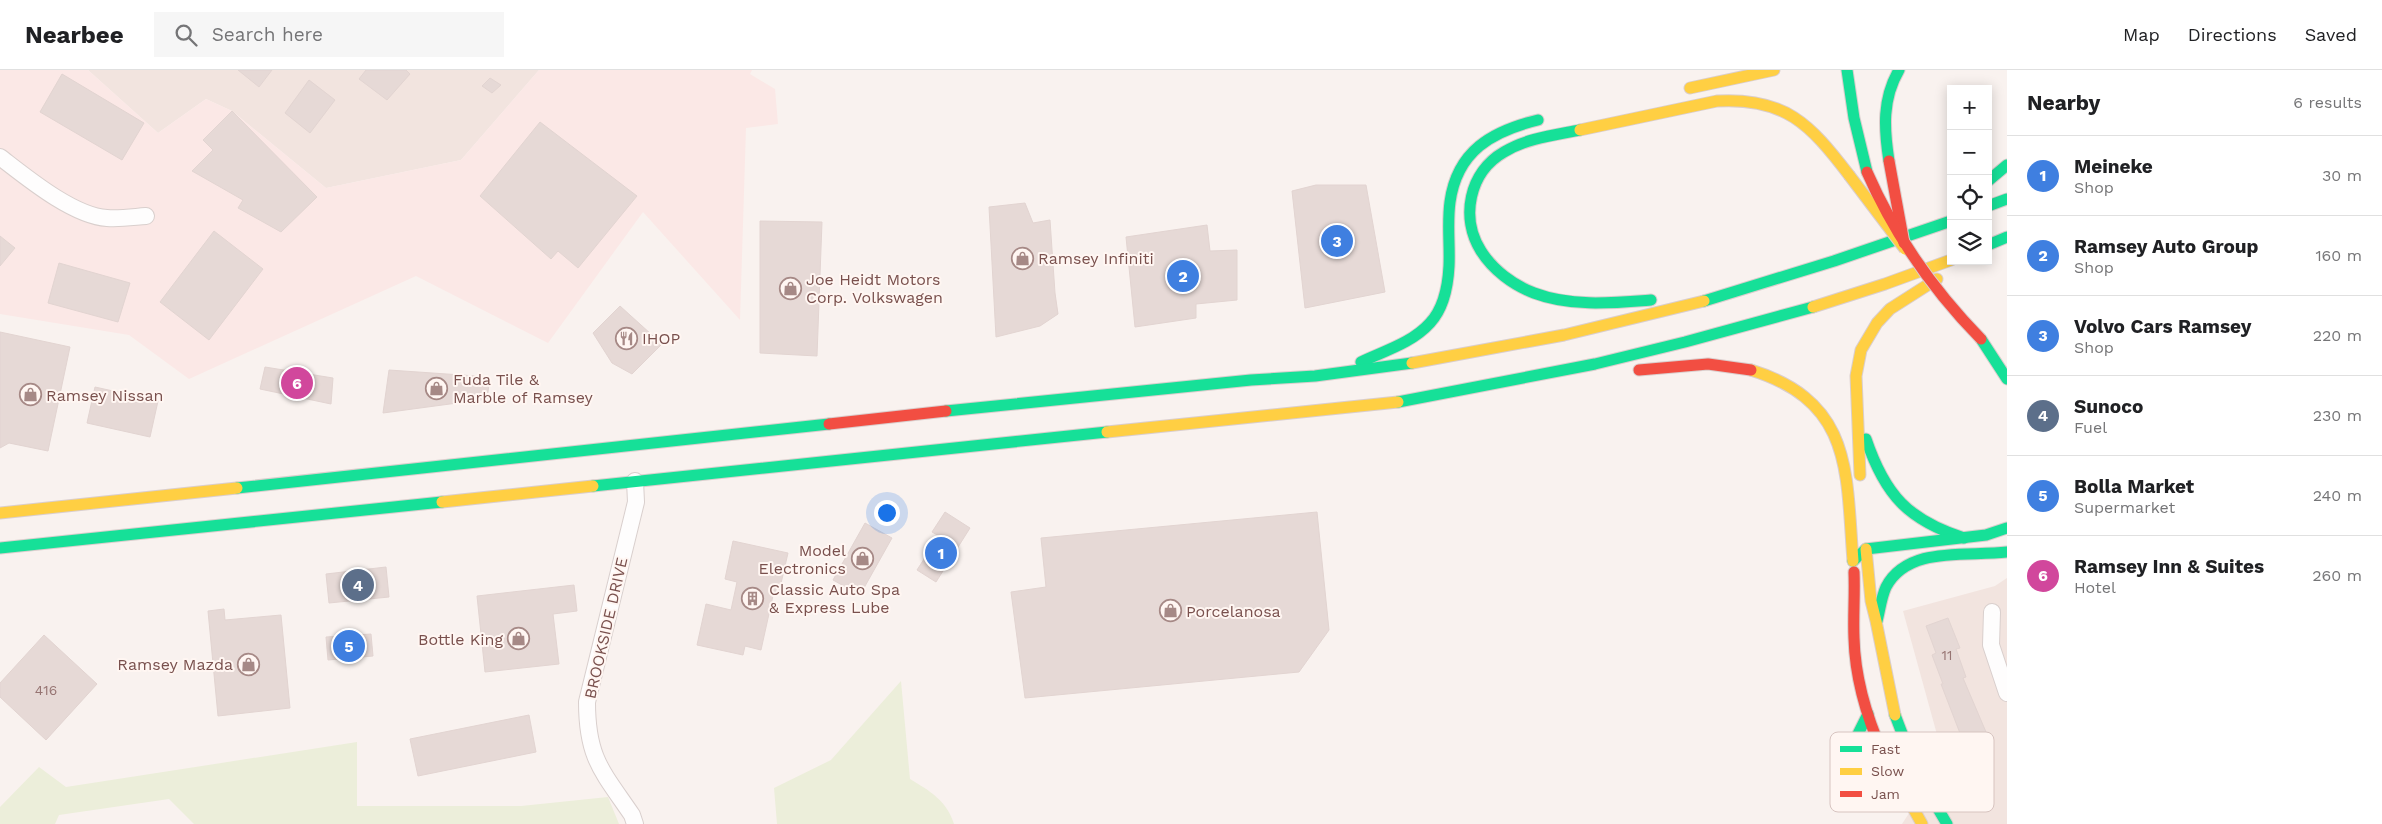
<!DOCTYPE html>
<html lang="en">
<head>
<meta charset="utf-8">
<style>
	:root { --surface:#fff; --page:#f6f6f6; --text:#202124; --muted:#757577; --line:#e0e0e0; --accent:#2563eb }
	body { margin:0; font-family:"Work Sans",sans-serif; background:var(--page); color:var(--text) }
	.controls { position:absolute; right:15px; top:15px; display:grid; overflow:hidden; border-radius:0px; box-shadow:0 2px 12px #0003 }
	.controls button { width:45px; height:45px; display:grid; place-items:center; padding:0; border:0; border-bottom:1px solid var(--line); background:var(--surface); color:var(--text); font:25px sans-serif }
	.you { position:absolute; left:886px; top:442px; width:18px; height:18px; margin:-12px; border:4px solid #fff; border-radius:50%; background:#1a73e8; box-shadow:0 0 0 8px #1a73e833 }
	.badge { display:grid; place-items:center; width:32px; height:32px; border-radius:50%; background:var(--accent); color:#fff; font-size:16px; font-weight:700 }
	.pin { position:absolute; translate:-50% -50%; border:2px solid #fff; box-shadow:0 1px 5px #0006 }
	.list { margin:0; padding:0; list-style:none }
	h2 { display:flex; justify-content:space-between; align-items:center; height:65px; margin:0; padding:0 20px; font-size:21px }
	h2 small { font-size:16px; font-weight:400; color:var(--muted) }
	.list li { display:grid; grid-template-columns:32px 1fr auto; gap:15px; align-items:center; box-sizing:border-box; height:80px; padding:0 20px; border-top:1px solid var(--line) }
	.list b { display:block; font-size:19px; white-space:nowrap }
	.list p { margin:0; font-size:16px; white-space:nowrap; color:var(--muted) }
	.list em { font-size:16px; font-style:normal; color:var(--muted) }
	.icon { flex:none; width:28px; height:28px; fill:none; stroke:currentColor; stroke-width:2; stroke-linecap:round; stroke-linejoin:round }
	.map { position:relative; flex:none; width:2007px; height:754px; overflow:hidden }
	header { display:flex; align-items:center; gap:30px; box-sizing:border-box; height:70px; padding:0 25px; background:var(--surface); border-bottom:1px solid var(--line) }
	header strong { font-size:24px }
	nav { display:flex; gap:28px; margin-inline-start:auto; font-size:18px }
	.search { width:350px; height:45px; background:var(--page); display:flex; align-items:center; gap:12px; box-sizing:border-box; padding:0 18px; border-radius:0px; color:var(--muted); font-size:19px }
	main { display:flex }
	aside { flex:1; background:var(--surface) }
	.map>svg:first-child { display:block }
	.residential { fill:#f2e4df }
	.commercial { fill:#fbe8e6 }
	.green { fill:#eceeda }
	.building { fill:#e6d9d6; stroke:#e2d4d1 }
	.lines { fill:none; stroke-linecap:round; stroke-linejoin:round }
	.street-casing { stroke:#d9cfcd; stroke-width:18 }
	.fast-casing { stroke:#dacecd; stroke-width:13 }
	.slow-casing { stroke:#dacecd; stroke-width:13 }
	.jam-casing { stroke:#dacecd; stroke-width:13 }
	.street { stroke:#fefdfd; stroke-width:16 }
	.fast { stroke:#16e098; stroke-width:11 }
	.slow { stroke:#ffcf43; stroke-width:11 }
	.jam { stroke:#f24e42; stroke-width:11 }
	.slow-bridge-casing { stroke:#dacdcc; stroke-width:13; stroke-linecap:butt }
	.jam-bridge-casing { stroke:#dacdcc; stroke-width:13; stroke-linecap:butt }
	.slow-bridge { stroke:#ffcf43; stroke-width:11 }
	.jam-bridge { stroke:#f24e42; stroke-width:11 }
	.labels { text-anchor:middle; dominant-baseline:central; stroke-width:4; stroke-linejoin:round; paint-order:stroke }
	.number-label { font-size:14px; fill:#967472 }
	.poi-label { font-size:16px; fill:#79504d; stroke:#fff6f2; text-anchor:start }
	.street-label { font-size:16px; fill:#79504d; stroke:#fff6f2 }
	.key { fill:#fff6f2; stroke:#d7c4c0; stroke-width:1 }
	.key-label { font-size:14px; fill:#79504d }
</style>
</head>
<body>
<header>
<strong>Nearbee</strong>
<div class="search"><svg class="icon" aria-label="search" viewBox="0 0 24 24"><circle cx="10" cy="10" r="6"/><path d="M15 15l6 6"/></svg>Search here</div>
<nav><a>Map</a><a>Directions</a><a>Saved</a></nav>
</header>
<main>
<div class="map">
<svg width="2007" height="754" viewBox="0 0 2007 754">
	<rect width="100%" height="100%" fill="#f9f2ef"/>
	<g class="residential">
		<path d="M88,0H539L461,90L326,118L232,41L206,29L158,63Z"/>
		<path d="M2007,508V754H1902L1944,690L1903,541L1995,516Z"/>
	</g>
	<path class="commercial" d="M0,0H88L158,63L206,29L232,41L326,118L461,90L539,0H752L750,4L775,19L778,54L746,58L740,250L643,142L548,273L416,206L189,309L129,265L0,244Z"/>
	<g class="green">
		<path d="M901,611L910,709C930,721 947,731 954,754H777L774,718L831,690Z"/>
		<path d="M357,672V736H521L608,727L619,754H194L169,729L59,745L55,754H0V737L39,697L66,717Z"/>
	</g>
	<g class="building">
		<path d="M238,0H272L259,17Z"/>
		<path d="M366,0H406L410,4L387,30L359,9Z"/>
		<path d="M62,4L144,53L122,90L40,42Z"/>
		<path d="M490,8L501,15L492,23L482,16Z"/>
		<path d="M309,10L335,30L310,63L285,43Z"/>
		<path d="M232,41L317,127L281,162L238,138L243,130L192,101L213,80L203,70Z"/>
		<path d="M540,52L637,126L578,198L558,181L551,189L480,126Z"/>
		<path d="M1316,115H1366L1385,222L1305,238L1292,121Z"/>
		<path d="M1025,133L1033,153L1050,150L1055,223L1058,244L1040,256L996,267L989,137Z"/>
		<path d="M760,151L822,152L817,286L760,283Z"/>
		<path d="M1207,155L1210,181L1237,180V230L1196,234V248L1135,257L1126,167Z"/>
		<path d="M214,161L263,199L209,270L160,232Z"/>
		<path d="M0,166L15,178L0,196Z"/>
		<path d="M59,193L130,213L118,252L48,233Z"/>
		<path d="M620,236L662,274L632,304L612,293L593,263Z"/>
		<path d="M0,262L70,277L48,381L9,373L0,378Z"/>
		<path d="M265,297L333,308L331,334L260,319Z"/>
		<path d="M389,300L490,307L487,329L383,343Z"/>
		<path d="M95,317L158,331L150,367L87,353Z"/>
		<path d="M945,442L970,458L936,512L917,500L939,466L932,462Z"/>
		<path d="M1317,442L1329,560L1299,602L1025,628L1011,522L1046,517L1041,468Z"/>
		<path d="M865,453L892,468L860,525L833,510Z"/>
		<path d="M733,471L788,483L779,522L774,521L761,580L745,576L743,585L697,575L706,534L731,540L737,512L725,509Z"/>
		<path d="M386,497L389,527L329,533L326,504Z"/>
		<path d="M574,515L577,541L553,544L559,594L485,602L477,526Z"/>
		<path d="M224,539L225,550L281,545L290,638L218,646L208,541Z"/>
		<path d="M1948,548L1960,578L1956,579L1966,607L1963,608L1986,662L1963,671L1941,614H1943L1932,585L1936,583L1926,556Z"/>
		<path d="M371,564L373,586L328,590L326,567Z"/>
		<path d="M44,565L97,614L46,670L0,627V613Z"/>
		<path d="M529,645L536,682L418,706L410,669Z"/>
	</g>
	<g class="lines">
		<defs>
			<g id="street">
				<path d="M0,87C26,107 73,146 107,148C120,149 133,147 146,146"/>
				<path d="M635,411L636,432L587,632C587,688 602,701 632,745L635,754"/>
				<path d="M1992,542L1991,575L2007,623"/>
			</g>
			<g id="fast">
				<path d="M1847,0L1854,48L1867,102"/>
				<path d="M1580,60C1555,65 1527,68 1504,82C1469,102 1460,148 1481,181C1493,200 1513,215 1534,223C1571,237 1612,233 1651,230"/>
				<path d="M1889,91C1884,59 1882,29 1899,0"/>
				<path d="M1988,111L2007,95"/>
				<path d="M1988,136L2007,129"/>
				<path d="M1988,175L2007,167"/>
				<path d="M1704,231L1834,191L1951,151"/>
				<path d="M1981,269L2007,309"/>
				<path d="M1361,292C1384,281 1412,273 1430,253C1444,238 1448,216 1449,196C1450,175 1447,153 1450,132C1457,81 1492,61 1538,50"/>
				<path d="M1398,332L1595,294L1685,272L1813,237"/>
				<path d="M946,341L1251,310L1315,306L1412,293"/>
				<path d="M1866,369C1885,425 1908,450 1964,468"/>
				<path d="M593,416L1107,362"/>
				<path d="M237,418L829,354"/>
				<path d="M0,478L442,432"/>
				<path d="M1853,491L1866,479L1986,465L2007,458"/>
				<path d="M1877,551C1880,540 1881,528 1886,517C1908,475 1968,487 2007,482"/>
				<path d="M1895,645L1918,705L1947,754"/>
				<path d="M1837,689L1853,674L1868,644"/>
			</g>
			<g id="slow">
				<path d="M1690,18L1774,0"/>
				<path d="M1580,60L1717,31C1785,27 1810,54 1849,105"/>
				<path d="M1813,237L1885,214L1951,190"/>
				<path d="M1412,293L1564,265L1704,231"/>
				<path d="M1751,300C1853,332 1846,401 1853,491"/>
				<path d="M1107,362L1398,332"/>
				<path d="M1860,405L1856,306L1861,280L1877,253L1890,239L1937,209"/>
				<path d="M442,432L593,416"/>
				<path d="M0,443L237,418"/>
				<path d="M1866,479L1871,531L1876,551L1895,645"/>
				<path d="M1883,684L1922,754"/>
			</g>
			<g id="jam">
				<path d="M1639,300L1708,294L1751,300"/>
				<path d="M829,354L946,341"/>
				<path d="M1854,502C1855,524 1853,546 1854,568C1855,609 1867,648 1883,684"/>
			</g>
		</defs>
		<use href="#street" class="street-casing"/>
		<use href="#fast" class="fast-casing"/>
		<use href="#slow" class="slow-casing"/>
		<use href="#jam" class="jam-casing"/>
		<use href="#street" class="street"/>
		<use href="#fast" class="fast"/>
		<use href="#slow" class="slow"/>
		<use href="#jam" class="jam"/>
		<defs>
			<path id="slow-bridge" d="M1849,105L1905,179"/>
			<g id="jam-bridge">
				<path d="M1889,91L1904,173"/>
				<path d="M1867,102C1895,166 1932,219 1981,269"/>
			</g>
		</defs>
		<use href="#slow-bridge" class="slow-bridge-casing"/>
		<use href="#jam-bridge" class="jam-bridge-casing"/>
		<use href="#slow-bridge" class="slow-bridge"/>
		<use href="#jam-bridge" class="jam-bridge"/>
	</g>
	<defs>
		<symbol id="shop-ring" viewBox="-11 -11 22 22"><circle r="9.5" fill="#fff6f2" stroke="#a68986" stroke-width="1.5"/><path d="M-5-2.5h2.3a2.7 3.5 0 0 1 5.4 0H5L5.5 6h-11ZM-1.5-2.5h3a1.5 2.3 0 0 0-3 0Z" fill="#a68986"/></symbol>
		<symbol id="restaurant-ring" viewBox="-11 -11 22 22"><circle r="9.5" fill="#fff6f2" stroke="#a68986" stroke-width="1.5"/><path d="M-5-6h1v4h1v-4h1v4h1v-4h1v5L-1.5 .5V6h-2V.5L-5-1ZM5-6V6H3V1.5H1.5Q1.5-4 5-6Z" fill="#a68986"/></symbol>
		<symbol id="building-ring" viewBox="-11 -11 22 22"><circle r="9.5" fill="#fff6f2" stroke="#a68986" stroke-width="1.5"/><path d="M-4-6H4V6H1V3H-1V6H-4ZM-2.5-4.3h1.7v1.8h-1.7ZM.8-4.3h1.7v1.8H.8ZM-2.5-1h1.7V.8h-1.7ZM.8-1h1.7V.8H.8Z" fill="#a68986"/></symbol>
	</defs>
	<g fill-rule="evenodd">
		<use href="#shop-ring" x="1010" y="176" width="25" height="25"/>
		<use href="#shop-ring" x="778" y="206" width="25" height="25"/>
		<use href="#restaurant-ring" x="614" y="256" width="25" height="25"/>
		<use href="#shop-ring" x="424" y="306" width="25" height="25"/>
		<use href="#shop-ring" x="18" y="312" width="25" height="25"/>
		<use href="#shop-ring" x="850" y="476" width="25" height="25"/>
		<use href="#building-ring" x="740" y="516" width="25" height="25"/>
		<use href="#shop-ring" x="1158" y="528" width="25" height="25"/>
		<use href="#shop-ring" x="506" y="556" width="25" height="25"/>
		<use href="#shop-ring" x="236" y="582" width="25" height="25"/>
	</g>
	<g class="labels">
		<g class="number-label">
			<text x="1947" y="585">11</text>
			<text x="46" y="620">416</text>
		</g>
		<g class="poi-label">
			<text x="1038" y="188">Ramsey Infiniti</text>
			<text x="806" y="209">Joe Heidt Motors<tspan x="806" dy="18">Corp. Volkswagen</tspan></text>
			<text x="642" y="268">IHOP</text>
			<text x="453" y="309">Fuda Tile &amp;<tspan x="453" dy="18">Marble of Ramsey</tspan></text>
			<text x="46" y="325">Ramsey Nissan</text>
			<text x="846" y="480" text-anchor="end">Model<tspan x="846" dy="18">Electronics</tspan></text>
			<text x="769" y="519">Classic Auto Spa<tspan x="769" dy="18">&amp; Express Lube</tspan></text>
			<text x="1186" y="541">Porcelanosa</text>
			<text x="503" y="569" text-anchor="end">Bottle King</text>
			<text x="233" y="594" text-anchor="end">Ramsey Mazda</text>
		</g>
		<g class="street-label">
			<text transform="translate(606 558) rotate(-77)">BROOKSIDE DRIVE</text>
		</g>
	</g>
	<rect x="1830" y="662" width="164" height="80" rx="8" class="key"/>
	<rect x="1840" y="676" width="22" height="6" fill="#16e098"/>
	<rect x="1840" y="698" width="22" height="7" fill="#ffcf43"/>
	<rect x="1840" y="721" width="22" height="6" fill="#f24e42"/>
	<g class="key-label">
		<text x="1871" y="684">Fast</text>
		<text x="1871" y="706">Slow</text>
		<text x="1871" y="729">Jam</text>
	</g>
</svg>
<div class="controls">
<button>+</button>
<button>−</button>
<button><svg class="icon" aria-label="locate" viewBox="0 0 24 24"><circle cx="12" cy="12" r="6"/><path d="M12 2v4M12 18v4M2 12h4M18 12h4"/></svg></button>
<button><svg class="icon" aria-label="layers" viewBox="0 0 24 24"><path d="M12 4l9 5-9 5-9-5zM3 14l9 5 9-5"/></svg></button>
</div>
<div class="you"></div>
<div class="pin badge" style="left:941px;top:483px;background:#3f7fe0">1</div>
<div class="pin badge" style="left:1183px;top:206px;background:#3f7fe0">2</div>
<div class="pin badge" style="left:1337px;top:171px;background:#3f7fe0">3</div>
<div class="pin badge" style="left:358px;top:515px;background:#5c6f8a">4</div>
<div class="pin badge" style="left:349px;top:576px;background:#3f7fe0">5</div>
<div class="pin badge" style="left:297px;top:313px;background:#d1479c">6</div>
</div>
<aside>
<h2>Nearby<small>6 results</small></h2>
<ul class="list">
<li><span class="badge" style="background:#3f7fe0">1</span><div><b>Meineke</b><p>Shop</p></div><em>30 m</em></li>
<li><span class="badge" style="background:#3f7fe0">2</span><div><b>Ramsey Auto Group</b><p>Shop</p></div><em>160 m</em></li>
<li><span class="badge" style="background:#3f7fe0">3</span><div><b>Volvo Cars Ramsey</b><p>Shop</p></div><em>220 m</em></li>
<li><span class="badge" style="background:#5c6f8a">4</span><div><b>Sunoco</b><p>Fuel</p></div><em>230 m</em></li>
<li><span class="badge" style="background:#3f7fe0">5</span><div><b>Bolla Market</b><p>Supermarket</p></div><em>240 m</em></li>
<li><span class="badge" style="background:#d1479c">6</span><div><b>Ramsey Inn &amp; Suites</b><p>Hotel</p></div><em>260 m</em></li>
</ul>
</aside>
</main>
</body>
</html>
